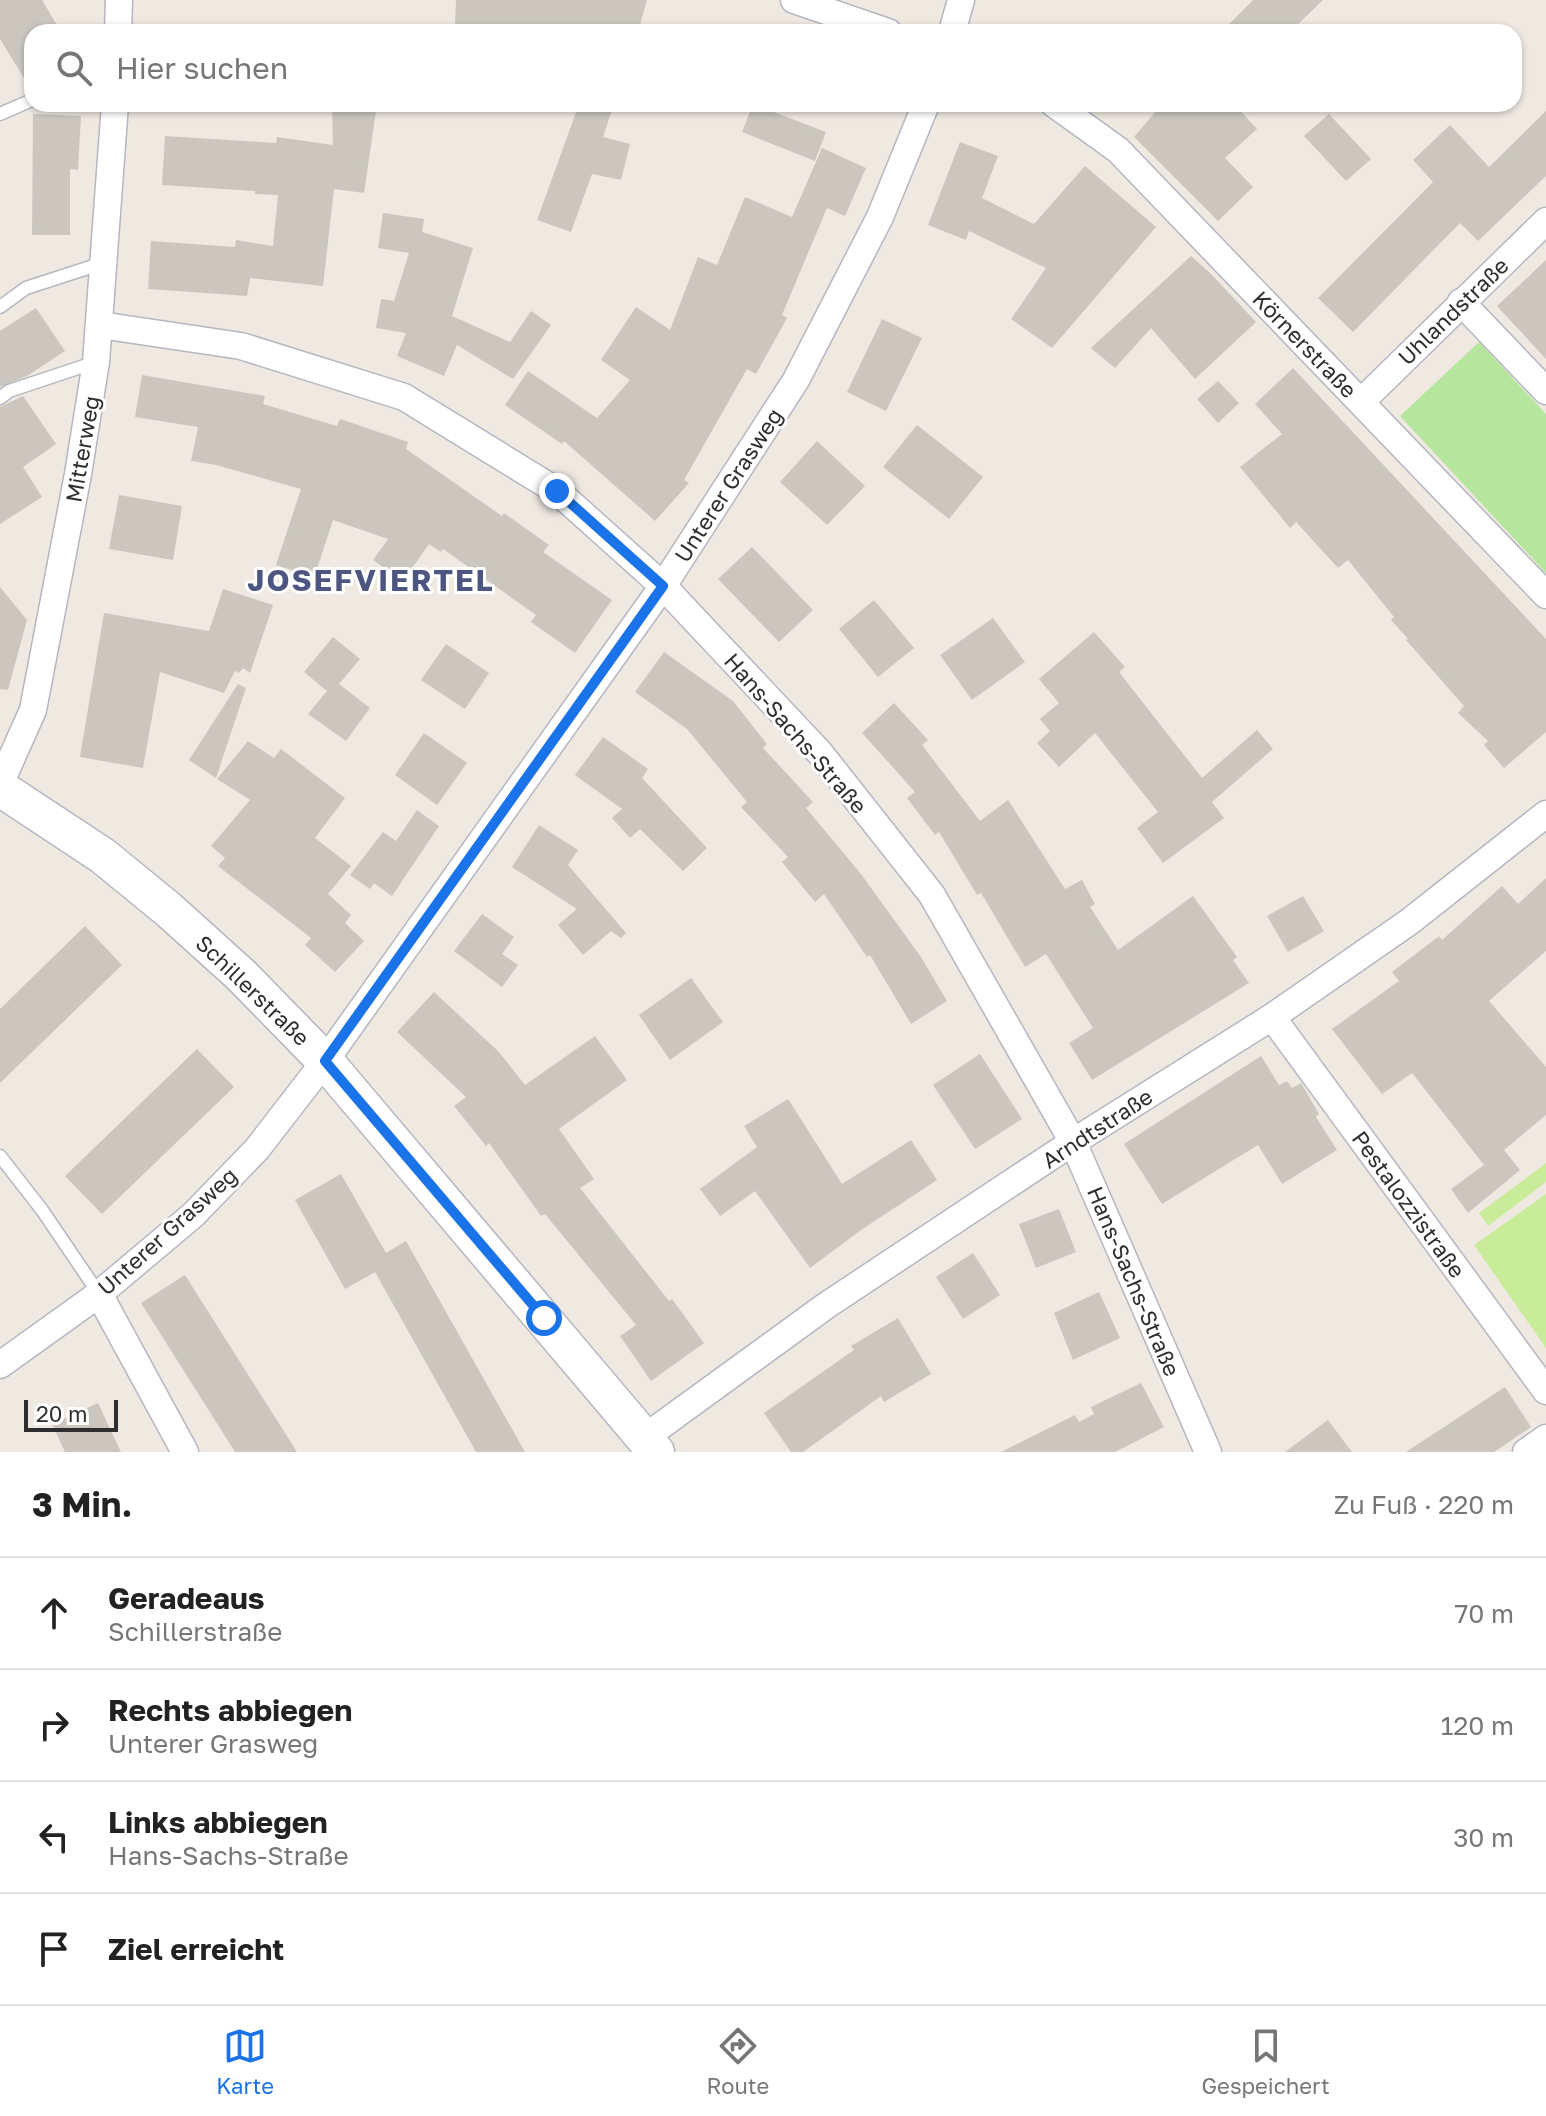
<!DOCTYPE html>
<html lang="de">
<head>
<meta charset="utf-8">
<style>
	:root { --surface:#fff; --page:#f6f6f6; --text:#222; --muted:#767676; --line:#e0e0e0; --accent:#1a73e8 }
	body { margin:0; font-family:"Golos Text",sans-serif; background:var(--page); color:var(--text) }
	.scale { position:absolute; left:24px; bottom:20px; width:94px; box-sizing:border-box; padding-left:8px; border:4px solid #2e2e2e; border-top:0; font-size:22px; line-height:28px; white-space:nowrap; color:#2e2e2e; -webkit-text-stroke:6px #fff; paint-order:stroke }
	.stop { position:absolute; width:24px; height:24px; margin:-18px; border:6px solid #1a73e8; border-radius:50%; background:#fff }
	.stop.end { background:#1a73e8; border-color:#fff; box-shadow:0 2px 8px #0008 }
	.list { margin:0; padding:0; list-style:none }
	h2 { display:flex; justify-content:space-between; align-items:center; height:104px; margin:0; padding:0 32px; font-size:34px }
	h2 small { font-size:26px; font-weight:400; color:var(--muted) }
	.list li { display:grid; grid-template-columns:52px 1fr auto; gap:24px; align-items:center; box-sizing:border-box; height:112px; padding:0 32px; border-top:2px solid var(--line) }
	.list b { display:block; font-size:30px; white-space:nowrap }
	.list p { margin:0; font-size:26px; white-space:nowrap; color:var(--muted) }
	.list em { font-size:26px; font-style:normal; color:var(--muted) }
	.icon { flex:none; width:44px; height:44px; fill:none; stroke:currentColor; stroke-width:2; stroke-linecap:round; stroke-linejoin:round }
	.map { position:relative; flex:none; width:1546px; height:1452px; overflow:hidden }
	.search { position:absolute; background:var(--surface); box-shadow:0 2px 6px #0004; left:24px; right:24px; top:24px; height:88px; display:flex; align-items:center; gap:20px; box-sizing:border-box; padding:0 28px; border-radius:24px; color:var(--muted); font-size:30px }
	.sheet { height:552px; background:var(--surface) }
	nav { display:flex; justify-content:space-around; align-items:center; box-sizing:border-box; height:112px; border-top:2px solid var(--line); background:var(--surface); font-size:22px; color:var(--muted) }
	nav a { display:grid; justify-items:center; gap:4px }
	nav .on { color:var(--accent) }
	.map>svg:first-child { display:block }
	.green { fill:#b6e59e }
	.pitch { fill:#c9ec9a }
	.building { fill:#cbc7bf }
	.lines { fill:none; stroke-linecap:round; stroke-linejoin:round }
	.service-casing { stroke:#b4b7c1; stroke-width:15 }
	.minor-casing { stroke:#b4b7c1; stroke-width:29 }
	.secondary-casing { stroke:#b4b7c1; stroke-width:39 }
	.service { stroke:#fff; stroke-width:12 }
	.minor { stroke:#fff; stroke-width:26 }
	.secondary { stroke:#fff; stroke-width:36 }
	.route { stroke:#1a73e8; stroke-width:10 }
	.labels { text-anchor:middle; dominant-baseline:central; stroke-width:6; stroke-linejoin:round; paint-order:stroke }
	.street-label { font-size:22px; fill:#2e2e2e; stroke:#fff }
	.district-label { font-size:30px; font-weight:bold; letter-spacing:2px; fill:#4d5680; stroke:#fff }
</style>
</head>
<body>
<div class="map">
<svg width="1546" height="1452" viewBox="0 0 1546 1452">
	<rect width="100%" height="100%" fill="#efe9e1"/>
	<path class="green" d="M1479,342L1546,414V573L1400,416Z"/>
	<g class="pitch">
		<path d="M1546,1163V1182L1488,1226L1479,1213Z"/>
		<path d="M1546,1194V1348L1474,1245Z"/>
	</g>
	<g class="building">
		<path d="M0,0H42L61,32H32V91L0,39Z"/>
		<path d="M456,0H647L638,32H517L518,28L455,24Z"/>
		<path d="M1253,0H1323L1290,32H1221Z"/>
		<path d="M332,104H377L364,193L334,189L323,286L250,278L247,296L148,289L151,241L235,247L236,240L273,246L278,195L255,194V191L162,185L165,136L276,143L277,137L333,145Z"/>
		<path d="M579,104H614L603,137L630,144L621,180L592,174L571,232L537,220Z"/>
		<path d="M753,104L826,132L815,161L742,132Z"/>
		<path d="M1162,104H1234L1257,129L1225,158L1253,187L1218,221L1134,137Z"/>
		<path d="M1546,111V176L1478,241L1460,223L1353,332L1318,298L1433,182L1413,160L1450,125L1489,167Z"/>
		<path d="M33,114L81,116L78,170L70,169V235H32Z"/>
		<path d="M1329,114L1371,159L1346,181L1304,136Z"/>
		<path d="M960,142L998,156L982,198L1034,224L1085,166L1156,227L1052,348L1011,319L1046,268L969,231L966,240L928,225Z"/>
		<path d="M822,148L866,168L845,216L827,208L782,315L787,318L756,374L747,369L684,480L689,483L655,521L564,441L562,444L505,405L528,371L597,418L630,380L601,360L636,307L670,330L698,257L717,265L745,197L792,217Z"/>
		<path d="M383,213L424,219L422,232L473,248L452,316L510,342L531,311L551,325L513,379L457,345L444,376L397,356L406,333L376,328L381,299L394,301L409,253L378,248Z"/>
		<path d="M1191,256L1211,274L1256,322L1195,379L1151,328L1115,368L1091,348Z"/>
		<path d="M1546,260V359L1497,306Z"/>
		<path d="M36,308L65,351L27,376L0,387V331Z"/>
		<path d="M882,319L922,338L886,411L847,392Z"/>
		<path d="M1293,368L1546,639V732L1504,768L1484,745L1488,741L1458,713L1464,706L1406,640L1408,639L1391,620L1394,617L1348,560L1338,568L1296,522L1290,528L1240,467L1282,434L1255,404Z"/>
		<path d="M142,375L265,396L263,404L337,426L340,419L408,442L406,449L502,516L504,513L549,545L543,552L612,600L575,653L531,622L536,615L443,549L441,552L429,544L403,581L373,560L388,539L333,520L314,578L276,565L301,489L216,465L191,461L198,427L135,417Z"/>
		<path d="M1218,381L1239,403L1218,423L1197,399Z"/>
		<path d="M23,396L56,444L23,467L42,497L0,524V407Z"/>
		<path d="M917,425L983,477L949,519L883,467Z"/>
		<path d="M817,441L865,486L827,525L780,482Z"/>
		<path d="M119,495L182,506L173,560L109,549Z"/>
		<path d="M752,547L813,610L779,642L718,579Z"/>
		<path d="M0,587L27,620L8,690L0,689Z"/>
		<path d="M223,589L273,605L250,673L243,668L239,673L235,671L224,693L160,672L143,768L80,757L104,613L209,631Z"/>
		<path d="M874,600L914,648L878,677L839,629Z"/>
		<path d="M993,618L1025,662L972,700L940,655Z"/>
		<path d="M1094,632L1125,667L1119,672L1202,778L1257,730L1273,749L1212,802L1224,818L1163,863L1137,828L1158,812L1095,733L1059,767L1037,743L1050,731L1040,719L1059,703L1039,679Z"/>
		<path d="M333,637L360,659L339,684L370,708L346,741L308,714L327,691L304,672Z"/>
		<path d="M446,644L489,673L465,709L421,680Z"/>
		<path d="M664,652L733,701L767,744L763,748L813,802L806,808L861,874L921,957L947,1001L911,1024L870,955L867,957L824,894L815,902L782,862L788,857L741,807L747,802L687,729L635,692Z"/>
		<path d="M238,684L246,688L216,778L189,760Z"/>
		<path d="M894,703L928,740L922,745L980,821L1008,800L1065,889L1082,880L1095,904L1090,907L1118,950L1193,896L1237,957L1233,960L1249,983L1092,1080L1069,1043L1093,1028L1046,954L1025,967L981,893L977,895L939,832L935,835L907,798L915,792L862,733Z"/>
		<path d="M424,733L467,763L437,805L395,775Z"/>
		<path d="M603,737L648,769L642,778L707,848L683,871L640,829L630,838L612,818L622,809L575,775Z"/>
		<path d="M248,741L274,758L281,749L345,798L315,838L351,866L328,894L351,915L345,923L364,941L335,972L305,945L311,938L218,866L225,858L211,846L250,800L217,779Z"/>
		<path d="M417,810L439,826L392,896L374,883L370,889L350,875L383,832L396,841Z"/>
		<path d="M539,825L578,850L568,865L626,933L621,938L611,931L583,955L558,925L577,909L512,867Z"/>
		<path d="M1546,878V951L1489,1001L1546,1067V1115L1504,1150L1520,1170L1468,1213L1451,1189L1484,1165L1412,1073L1382,1094L1332,1029L1399,981L1392,972L1439,936L1442,940L1502,886L1518,904Z"/>
		<path d="M1303,896L1324,931L1288,952L1267,916Z"/>
		<path d="M482,914L514,937L502,954L518,965L502,987L454,951Z"/>
		<path d="M85,926L122,965L0,1083V1009Z"/>
		<path d="M691,978L723,1022L670,1060L639,1015Z"/>
		<path d="M434,992L498,1051L525,1085L595,1036L627,1080L559,1129L594,1179L580,1188L669,1301L672,1299L704,1343L651,1381L620,1336L636,1325L545,1214L541,1216L489,1143L486,1146L454,1106L466,1097L397,1032Z"/>
		<path d="M197,1049L234,1087L102,1214L65,1176Z"/>
		<path d="M980,1054L1022,1119L975,1149L933,1085Z"/>
		<path d="M1261,1056L1279,1085L1287,1081L1292,1088L1301,1083L1319,1114L1316,1117L1337,1150L1282,1184L1258,1145L1162,1204L1124,1144Z"/>
		<path d="M788,1099L842,1184L911,1140L937,1180L861,1230L810,1268L755,1191L720,1216L700,1189L757,1147L744,1126Z"/>
		<path d="M341,1174L386,1253L406,1241L525,1452H476L375,1272L345,1289L295,1200Z"/>
		<path d="M1059,1209L1076,1252L1036,1268L1019,1224Z"/>
		<path d="M973,1253L1000,1295L963,1319L936,1277Z"/>
		<path d="M185,1275L297,1452H235L141,1303Z"/>
		<path d="M1099,1292L1120,1338L1073,1360L1054,1313Z"/>
		<path d="M898,1318L931,1374L884,1402L881,1396L803,1452H791L764,1413L854,1350L851,1346Z"/>
		<path d="M1141,1383L1164,1427L1115,1452H1001L1075,1415L1079,1422L1094,1414L1091,1407Z"/>
		<path d="M1505,1387L1531,1427L1494,1452H1406Z"/>
		<path d="M98,1403L121,1452H65L52,1424Z"/>
		<path d="M1328,1420L1352,1452H1285Z"/>
	</g>
	<g class="lines">
		<defs>
			<g id="service">
				<path d="M0,114L32,100"/>
				<path d="M0,307L26,288L103,263"/>
				<path d="M0,398L9,391L96,362"/>
				<path d="M0,1156L42,1210L99,1294"/>
			</g>
			<g id="minor">
				<path d="M794,0L888,32"/>
				<path d="M118,32L119,0"/>
				<path d="M952,32L961,0"/>
				<path d="M1054,104L1118,150L1546,595"/>
				<path d="M1461,302L1546,391"/>
				<path d="M100,325L241,346L404,397L557,491L663,586L820,753L932,895L1073,1142L1208,1452"/>
				<path d="M1361,402L1546,221"/>
				<path d="M0,784L33,710L78,474L96,362L115,104"/>
				<path d="M1272,1017L1546,1391"/>
				<path d="M99,1294L185,1452"/>
				<path d="M0,1365L99,1294L193,1215L257,1149L325,1061L663,586L796,380L880,217L926,104"/>
				<path d="M644,1438L827,1305L1073,1142L1272,1017L1409,922L1546,814"/>
				<path d="M1526,1452L1546,1438"/>
			</g>
			<path id="secondary" d="M0,788L103,856L169,910L241,975L325,1061L656,1452"/>
		</defs>
		<use href="#service" class="service-casing"/>
		<use href="#minor" class="minor-casing"/>
		<use href="#secondary" class="secondary-casing"/>
		<use href="#service" class="service"/>
		<use href="#minor" class="minor"/>
		<use href="#secondary" class="secondary"/>
	</g>
	<g class="lines">
		<path class="route" d="M544,1318L325,1061L663,586L557,491"/>
	</g>
	<g class="labels">
		<g class="street-label">
			<text transform="translate(1453 311) rotate(-44)">Uhlandstraße</text>
			<text transform="translate(1305 344) rotate(46)">Körnerstraße</text>
			<text transform="translate(82 449) rotate(-80)">Mitterweg</text>
			<text transform="translate(728 485) rotate(-57)">Unterer Grasweg</text>
			<text transform="translate(796 733) rotate(49)">Hans-Sachs-Straße</text>
			<text transform="translate(253 990) rotate(44)">Schillerstraße</text>
			<text transform="translate(1097 1128) rotate(-33)">Arndtstraße</text>
			<text transform="translate(1409 1204) rotate(54)">Pestalozzistraße</text>
			<text transform="translate(167 1231) rotate(-42)">Unterer Grasweg</text>
			<text transform="translate(1134 1281) rotate(67)">Hans-Sachs-Straße</text>
		</g>
		<g class="district-label">
			<text x="371" y="580">JOSEFVIERTEL</text>
		</g>
	</g>
</svg>
<div class="scale">20 m</div>
<div class="stop" style="left:544px;top:1318px"></div>
<div class="stop end" style="left:557px;top:491px"></div>
<div class="search"><svg class="icon" aria-label="search" viewBox="0 0 24 24"><circle cx="10" cy="10" r="6"/><path d="M15 15l6 6"/></svg>Hier suchen</div>
</div>
<section class="sheet">
<h2>3 Min.<small>Zu Fuß · 220 m</small></h2>
<ul class="list">
<li><svg class="icon" aria-label="ahead" viewBox="0 0 24 24"><path d="M12 20V5M6 11l6-6 6 6"/></svg><div><b>Geradeaus</b><p>Schillerstraße</p></div><em>70 m</em></li>
<li><svg class="icon" aria-label="right" viewBox="0 0 24 24"><path d="M7 20v-9h11M14 6l5 5-5 5"/></svg><div><b>Rechts abbiegen</b><p>Unterer Grasweg</p></div><em>120 m</em></li>
<li><svg class="icon" aria-label="left" viewBox="0 0 24 24"><path d="M17 20v-9H6M10 6l-5 5 5 5"/></svg><div><b>Links abbiegen</b><p>Hans-Sachs-Straße</p></div><em>30 m</em></li>
<li><svg class="icon" aria-label="arrive" viewBox="0 0 24 24"><path d="M6 21V4h12l-3 4 3 4H6"/></svg><div><b>Ziel erreicht</b></div></li>
</ul>
</section>
<nav>
<a class="on"><svg class="icon" aria-label="map" viewBox="0 0 24 24"><path d="M3 6l6-2 6 2 6-2v14l-6 2-6-2-6 2zM9 4v14M15 6v14"/></svg>Karte</a>
<a><svg class="icon" aria-label="directions" viewBox="0 0 24 24"><path d="M12 3l9 9-9 9-9-9zM9 14v-3h6M13 9l2 2-2 2"/></svg>Route</a>
<a><svg class="icon" aria-label="saved" viewBox="0 0 24 24"><path d="M7 4h10v16l-5-4-5 4z"/></svg>Gespeichert</a>
</nav>
</body>
</html>
